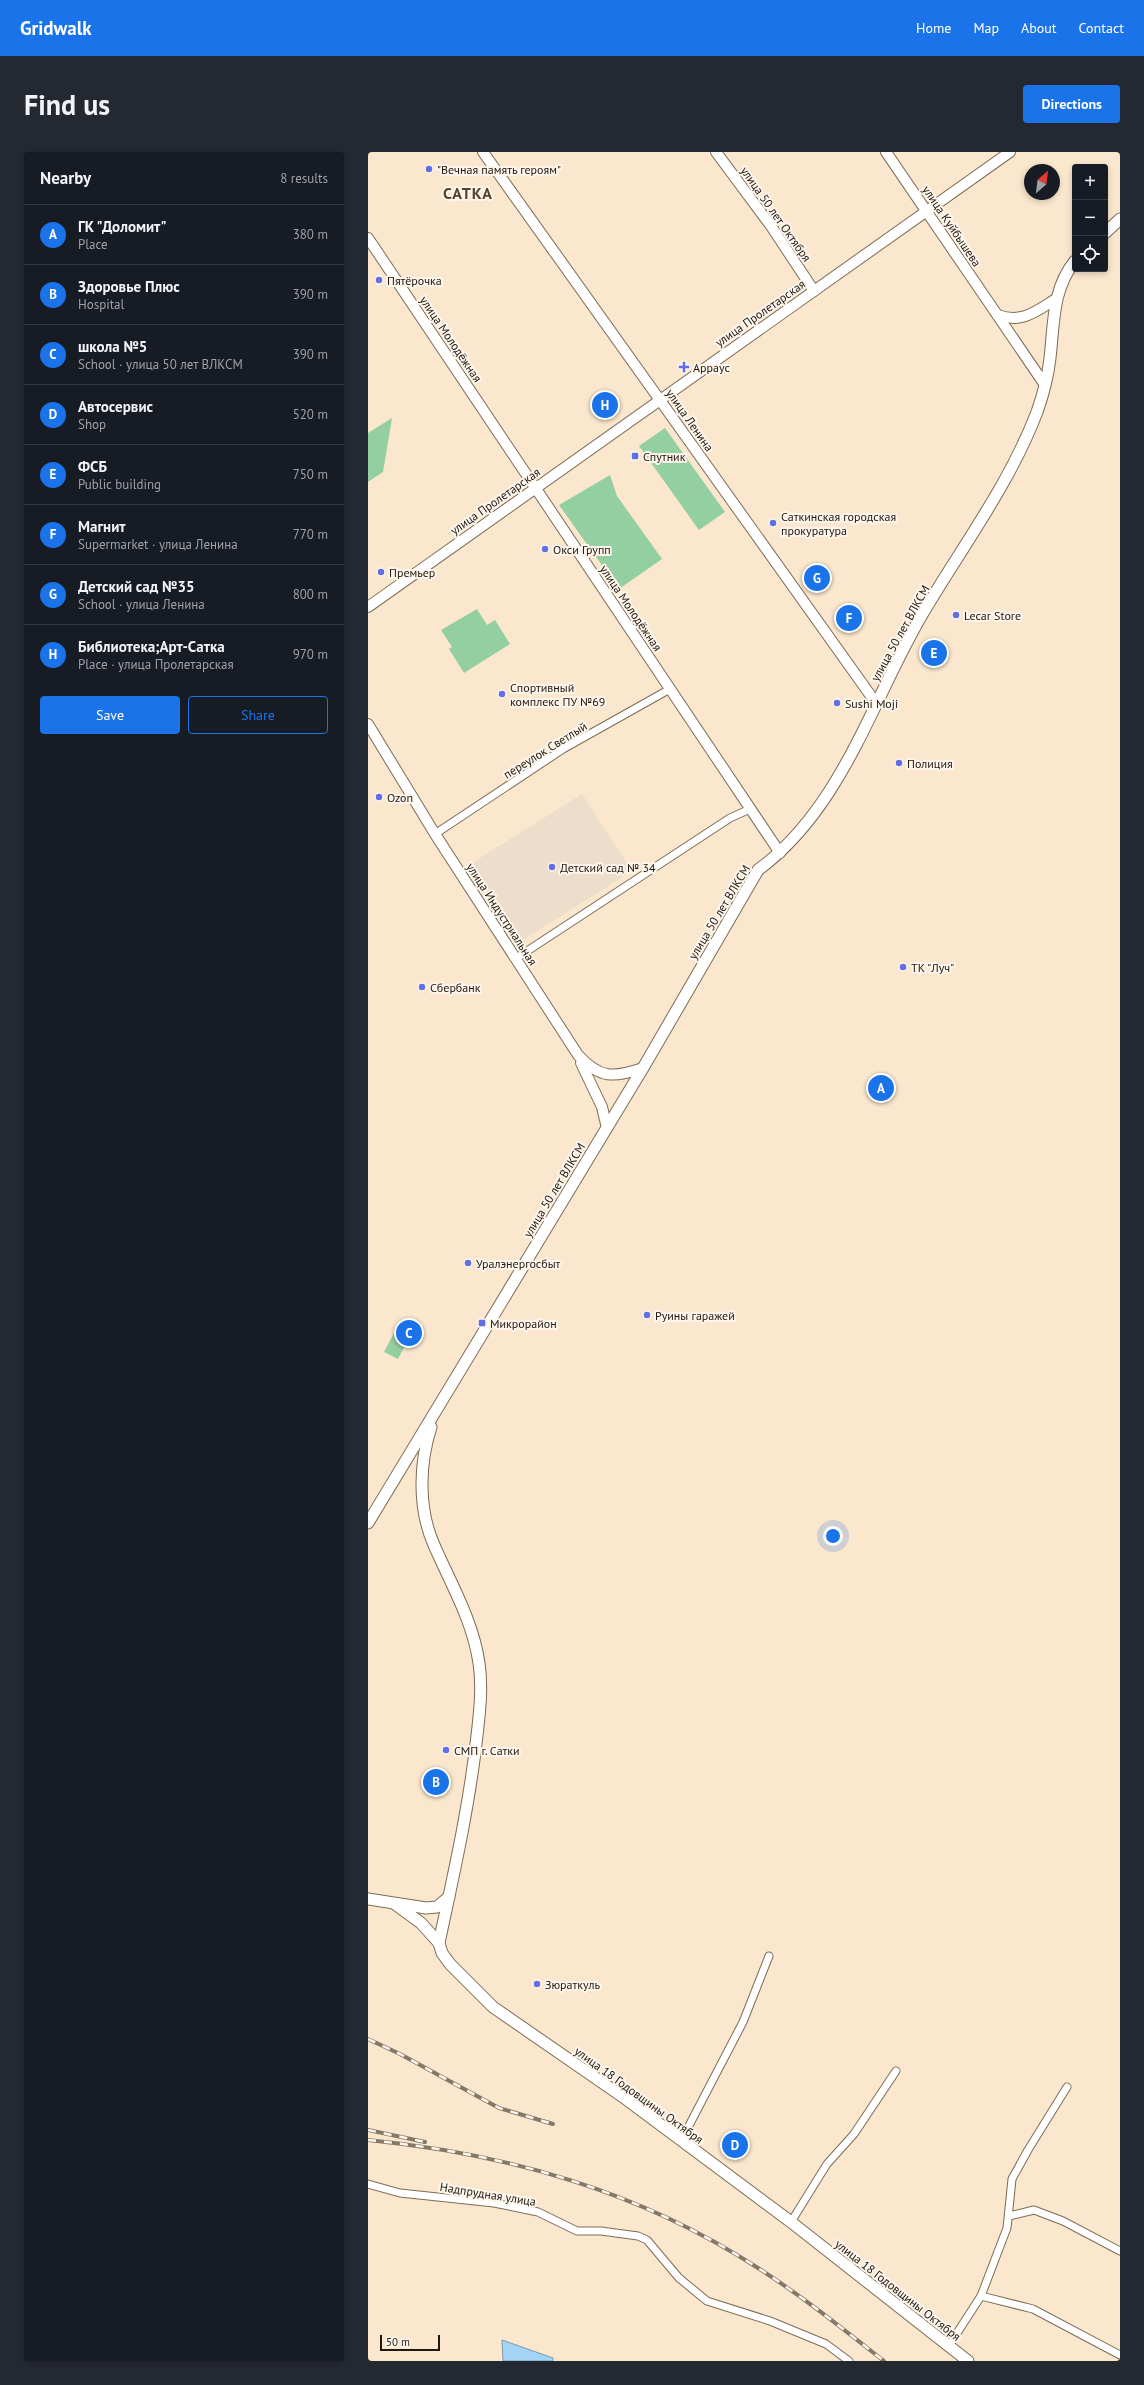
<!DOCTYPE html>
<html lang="en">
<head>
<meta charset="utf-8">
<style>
	:root { --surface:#171b24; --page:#242831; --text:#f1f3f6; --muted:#9ea1a6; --line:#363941; --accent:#1a73e8 }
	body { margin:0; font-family:"PT Sans",sans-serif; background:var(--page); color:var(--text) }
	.controls { position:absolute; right:12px; top:12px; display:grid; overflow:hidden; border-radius:4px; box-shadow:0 2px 6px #0003 }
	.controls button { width:36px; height:36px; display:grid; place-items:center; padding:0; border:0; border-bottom:1px solid var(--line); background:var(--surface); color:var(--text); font:20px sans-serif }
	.compass { position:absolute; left:656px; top:12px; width:36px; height:36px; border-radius:50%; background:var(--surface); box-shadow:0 2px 6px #0003; rotate:28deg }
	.scale { position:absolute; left:12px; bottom:10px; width:60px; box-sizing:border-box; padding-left:4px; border:2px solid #1f180f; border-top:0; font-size:11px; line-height:14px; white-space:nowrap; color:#1f180f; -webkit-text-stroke:3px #fef6ec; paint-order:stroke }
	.you { position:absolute; left:465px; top:1384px; width:14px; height:14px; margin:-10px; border:3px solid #fff; border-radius:50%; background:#1a73e8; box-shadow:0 0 0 6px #1a73e833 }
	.badge { display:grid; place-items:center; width:26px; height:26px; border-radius:50%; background:var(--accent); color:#fff; font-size:13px; font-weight:700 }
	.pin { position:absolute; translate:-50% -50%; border:2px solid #fff; box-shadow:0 1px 4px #0006 }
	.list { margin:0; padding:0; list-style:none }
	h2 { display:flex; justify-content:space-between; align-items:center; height:52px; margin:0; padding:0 16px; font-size:17px }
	h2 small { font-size:13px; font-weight:400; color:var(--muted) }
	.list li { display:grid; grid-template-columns:26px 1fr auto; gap:12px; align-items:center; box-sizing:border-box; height:60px; padding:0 16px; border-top:1px solid var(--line) }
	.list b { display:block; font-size:15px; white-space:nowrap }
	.list p { margin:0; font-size:13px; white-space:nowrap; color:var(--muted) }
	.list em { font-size:13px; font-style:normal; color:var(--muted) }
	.actions { display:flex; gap:8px; padding:12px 16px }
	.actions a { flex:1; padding:9px 0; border:1px solid var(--accent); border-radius:4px; text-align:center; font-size:14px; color:var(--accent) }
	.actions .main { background:var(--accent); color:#fff }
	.icon { flex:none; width:22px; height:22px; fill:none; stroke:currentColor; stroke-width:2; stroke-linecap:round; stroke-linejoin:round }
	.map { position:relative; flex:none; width:752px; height:2209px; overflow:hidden; border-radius:4px }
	header { display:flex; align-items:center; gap:24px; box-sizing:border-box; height:56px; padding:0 20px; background:var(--accent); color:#fff }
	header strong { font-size:19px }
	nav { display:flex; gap:22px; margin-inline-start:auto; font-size:14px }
	.intro { display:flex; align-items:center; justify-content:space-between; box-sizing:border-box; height:96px; padding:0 24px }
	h1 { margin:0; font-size:28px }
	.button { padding:10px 18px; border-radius:4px; background:var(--accent); color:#fff; font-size:14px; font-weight:700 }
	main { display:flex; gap:24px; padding:0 24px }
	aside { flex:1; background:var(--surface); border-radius:4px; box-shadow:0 2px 6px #0003 }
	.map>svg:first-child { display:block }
	.education { fill:#ecdecb }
	.green { fill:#94cfa2 }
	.water { fill:#a4d3f5; stroke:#7c9bb0 }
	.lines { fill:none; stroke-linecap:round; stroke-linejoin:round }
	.street-casing { stroke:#7d6c55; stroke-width:9 }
	.secondary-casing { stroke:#7d6c55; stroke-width:12 }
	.primary-casing { stroke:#7d6c55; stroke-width:13 }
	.street { stroke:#fff; stroke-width:7 }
	.secondary { stroke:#fff; stroke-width:10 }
	.primary { stroke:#fff; stroke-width:11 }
	.rail-casing { stroke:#857867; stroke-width:4 }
	.rail { stroke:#fef6ec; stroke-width:2.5; stroke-dasharray:8; stroke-linecap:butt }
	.poi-dot { fill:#616ee6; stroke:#fef6ec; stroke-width:1.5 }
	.labels { text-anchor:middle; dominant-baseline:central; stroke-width:4; stroke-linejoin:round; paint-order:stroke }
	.poi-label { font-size:12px; fill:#1f180f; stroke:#fef6ec; text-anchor:start }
	.street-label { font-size:12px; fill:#1f180f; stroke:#fef6ec }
	.district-label { font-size:16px; font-weight:bold; letter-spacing:1px; fill:#53442d; stroke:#fef6ec }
</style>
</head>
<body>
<header>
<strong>Gridwalk</strong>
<nav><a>Home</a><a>Map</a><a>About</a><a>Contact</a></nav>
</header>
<div class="intro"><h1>Find us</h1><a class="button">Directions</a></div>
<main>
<aside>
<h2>Nearby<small>8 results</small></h2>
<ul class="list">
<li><span class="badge">A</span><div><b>ГК &quot;Доломит&quot;</b><p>Place</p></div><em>380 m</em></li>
<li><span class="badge">B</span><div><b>Здоровье Плюс</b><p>Hospital</p></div><em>390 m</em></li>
<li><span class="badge">C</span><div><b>школа №5</b><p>School · улица 50 лет ВЛКСМ</p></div><em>390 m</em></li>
<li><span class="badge">D</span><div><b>Автосервис</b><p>Shop</p></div><em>520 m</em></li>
<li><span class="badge">E</span><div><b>ФСБ</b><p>Public building</p></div><em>750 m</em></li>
<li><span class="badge">F</span><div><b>Магнит</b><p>Supermarket · улица Ленина</p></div><em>770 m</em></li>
<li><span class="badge">G</span><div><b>Детский сад №35</b><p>School · улица Ленина</p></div><em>800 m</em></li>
<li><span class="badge">H</span><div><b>Библиотека;Арт-Сатка</b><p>Place · улица Пролетарская</p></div><em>970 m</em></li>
</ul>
<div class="actions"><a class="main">Save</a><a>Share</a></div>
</aside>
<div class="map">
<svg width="752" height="2209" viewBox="0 0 752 2209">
	<rect width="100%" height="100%" fill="#fae7cd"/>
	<path class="education" d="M214,642L264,719L152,790L104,711Z"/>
	<g class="green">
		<path d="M24,266L15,320L0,330V281Z"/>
		<path d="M297,276L357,360L331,378L271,294Z"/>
		<path d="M242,323L249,344L294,407L251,437L191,353Z"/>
		<path d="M109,457L119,473L127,468L142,492L96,521L81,497L84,495L73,478Z"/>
		<path d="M26,1181L40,1188L30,1207L16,1200Z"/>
	</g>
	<path class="water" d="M134,2188L185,2206V2209H135Z"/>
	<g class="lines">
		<defs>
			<g id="street">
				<path d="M67,682L195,597L302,537"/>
				<path d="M147,807L362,666L382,657"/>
				<path d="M313,1989L375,1870L401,1804"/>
				<path d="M0,2032L32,2041L126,2051L170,2060L209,2079H233L270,2084L279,2088L311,2126L339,2149L402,2169L458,2192L481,2209"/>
				<path d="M641,2064L666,2058L695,2069L752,2099"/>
				<path d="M423,2070L459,2012L486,1982L528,1919"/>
				<path d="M613,2144L665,2157L752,2203"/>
				<path d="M580,2195L613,2144L639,2076L644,2027L660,1998L699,1935"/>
			</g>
			<g id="secondary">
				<path d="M115,0L508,551"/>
				<path d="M348,0L403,74L446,139"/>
				<path d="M518,0L677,233"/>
				<path d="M0,86L412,701"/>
				<path d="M630,163C654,172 668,159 688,147"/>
				<path d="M0,455L642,0"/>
				<path d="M0,572L67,682L210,903C232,927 246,926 275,916"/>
				<path d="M213,911L234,955L239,976"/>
			</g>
			<g id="primary">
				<path d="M737,81L752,67"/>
				<path d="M63,1275C51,1312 50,1357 66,1393C83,1432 105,1469 111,1511C115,1538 111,1566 108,1592C100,1660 85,1725 71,1791"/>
				<path d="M0,1371L275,916L390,718C475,655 503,549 555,461C594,395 641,333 669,260C675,243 680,224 682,206C686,172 684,137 707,109"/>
				<path d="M0,1747L58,1756L69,1755L81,1745"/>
				<path d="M27,1752L53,1771L71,1791L74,1801L82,1812L125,1855L258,1947L423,2070L600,2209"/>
			</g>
		</defs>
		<use href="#street" class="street-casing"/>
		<use href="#secondary" class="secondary-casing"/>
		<use href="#primary" class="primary-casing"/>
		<use href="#street" class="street"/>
		<use href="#secondary" class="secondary"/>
		<use href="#primary" class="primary"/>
		<defs>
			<g id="rail">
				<path d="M0,1887L32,1902L131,1956L185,1972"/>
				<path d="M0,1978L57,1990"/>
				<path d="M0,1988C140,2002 271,2039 390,2116C434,2144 475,2177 516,2209"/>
			</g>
		</defs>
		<use href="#rail" class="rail-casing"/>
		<use href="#rail" class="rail"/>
	</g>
	<g class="poi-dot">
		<circle cx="61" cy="17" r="4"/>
		<circle cx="11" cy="128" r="4"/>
		<path d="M314 209h4v4h4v4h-4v4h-4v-4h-4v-4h4z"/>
		<rect x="263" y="300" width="8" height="8" rx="2"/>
		<circle cx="405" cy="371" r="4"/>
		<circle cx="177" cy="397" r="4"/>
		<circle cx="13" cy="420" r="4"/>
		<circle cx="588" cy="463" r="4"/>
		<circle cx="134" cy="542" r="4"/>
		<circle cx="469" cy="551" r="4"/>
		<circle cx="531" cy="611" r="4"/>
		<circle cx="11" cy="645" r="4"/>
		<circle cx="184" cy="715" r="4"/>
		<circle cx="535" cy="815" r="4"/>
		<circle cx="54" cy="835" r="4"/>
		<circle cx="100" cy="1111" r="4"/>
		<circle cx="279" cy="1163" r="4"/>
		<rect x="110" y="1167" width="8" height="8" rx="2"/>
		<circle cx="78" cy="1598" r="4"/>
		<circle cx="169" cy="1832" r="4"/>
	</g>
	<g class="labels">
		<g class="poi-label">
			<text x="69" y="17">"Вечная память героям"</text>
			<text x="19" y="128">Пятёрочка</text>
			<text x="325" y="215">Арраус</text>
			<text x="275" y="304">Спутник</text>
			<text x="413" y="364">Саткинская городская<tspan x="413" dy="14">прокуратура</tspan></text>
			<text x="185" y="397">Окси Групп</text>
			<text x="21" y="420">Премьер</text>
			<text x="596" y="463">Lecar Store</text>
			<text x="142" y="535">Спортивный<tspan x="142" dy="14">комплекс ПУ №69</tspan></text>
			<text x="477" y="551">Sushi Moji</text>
			<text x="539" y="611">Полиция</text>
			<text x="19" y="645">Ozon</text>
			<text x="192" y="715">Детский сад № 34</text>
			<text x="543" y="815">ТК "Луч"</text>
			<text x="62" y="835">Сбербанк</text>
			<text x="108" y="1111">Уралэнергосбыт</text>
			<text x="287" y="1163">Руины гаражей</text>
			<text x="122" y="1171">Микрорайон</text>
			<text x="86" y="1598">СМП г. Сатки</text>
			<text x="177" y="1832">Зюраткуль</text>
		</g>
		<g class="street-label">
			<text transform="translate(408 62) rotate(55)">улица 50 лет Октября</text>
			<text transform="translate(584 74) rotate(56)">улица Куйбышева</text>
			<text transform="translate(392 161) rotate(-35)">улица Пролетарская</text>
			<text transform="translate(83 187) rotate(56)">улица Молодёжная</text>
			<text transform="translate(322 268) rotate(55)">улица Ленина</text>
			<text transform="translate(127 349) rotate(-35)">улица Пролетарская</text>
			<text transform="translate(263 456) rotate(56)">улица Молодёжная</text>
			<text transform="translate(532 481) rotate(-61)">улица 50 лет ВЛКСМ</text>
			<text transform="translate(177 598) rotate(-32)">переулок Светлый</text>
			<text transform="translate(351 760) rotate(-59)">улица 50 лет ВЛКСМ</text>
			<text transform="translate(134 762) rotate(57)">улица Индустриальная</text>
			<text transform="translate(186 1038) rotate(-59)">улица 50 лет ВЛКСМ</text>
			<text transform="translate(271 1943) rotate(36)">улица 18 Годовщины Октября</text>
			<text transform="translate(120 2042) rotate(9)">Надпрудная улица</text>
			<text transform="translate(530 2138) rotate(38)">улица 18 Годовщины Октября</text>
		</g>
		<g class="district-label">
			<text x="100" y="41">САТКА</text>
		</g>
	</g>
</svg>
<div class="controls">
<button>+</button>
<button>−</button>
<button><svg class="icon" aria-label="locate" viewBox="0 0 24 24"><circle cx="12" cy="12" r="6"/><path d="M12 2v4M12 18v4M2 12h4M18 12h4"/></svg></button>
</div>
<svg class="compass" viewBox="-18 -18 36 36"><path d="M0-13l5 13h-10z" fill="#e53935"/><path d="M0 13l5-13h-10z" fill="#9ea1a6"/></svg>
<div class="scale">50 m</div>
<div class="you"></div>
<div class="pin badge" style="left:513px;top:936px">A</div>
<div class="pin badge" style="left:68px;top:1630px">B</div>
<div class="pin badge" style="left:41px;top:1181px">C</div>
<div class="pin badge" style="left:367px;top:1993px">D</div>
<div class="pin badge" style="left:566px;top:501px">E</div>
<div class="pin badge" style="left:481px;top:466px">F</div>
<div class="pin badge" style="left:449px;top:426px">G</div>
<div class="pin badge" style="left:237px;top:253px">H</div>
</div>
</main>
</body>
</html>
